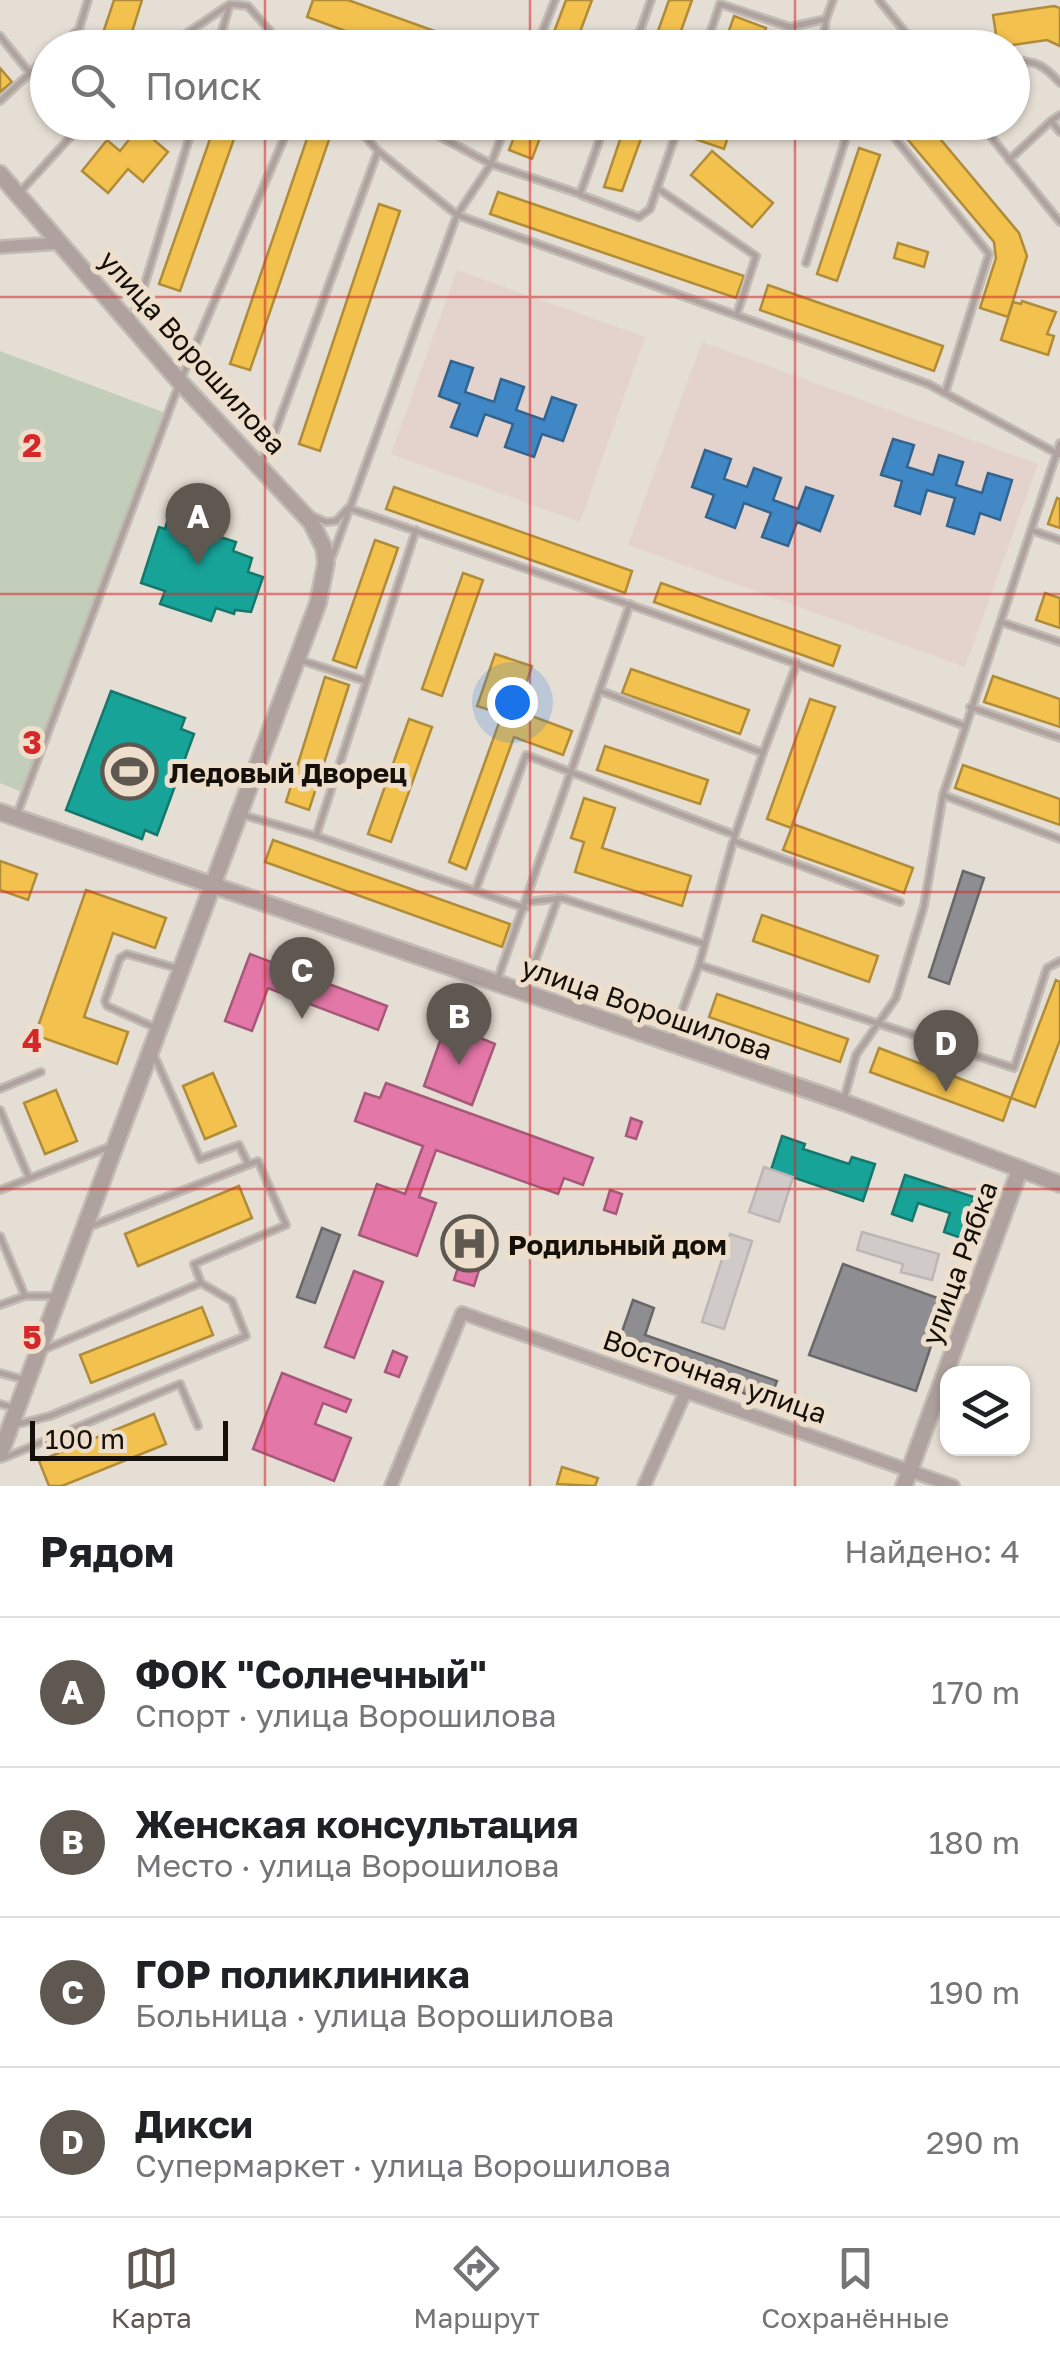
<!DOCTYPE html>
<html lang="ru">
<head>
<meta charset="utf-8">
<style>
	:root { --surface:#fff; --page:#f2f2f2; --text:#202124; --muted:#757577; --line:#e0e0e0; --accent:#5e5850 }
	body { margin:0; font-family:"Golos Text",sans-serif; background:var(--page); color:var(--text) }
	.controls { position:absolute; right:30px; bottom:30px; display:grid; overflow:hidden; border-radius:20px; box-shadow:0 2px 8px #0004 }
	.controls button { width:90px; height:90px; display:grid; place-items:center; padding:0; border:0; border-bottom:2px solid var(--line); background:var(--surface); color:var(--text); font:50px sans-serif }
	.scale { position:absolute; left:30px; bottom:25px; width:198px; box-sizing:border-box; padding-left:10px; border:5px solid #151009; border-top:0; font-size:28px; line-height:35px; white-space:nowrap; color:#151009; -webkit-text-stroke:8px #eddfcc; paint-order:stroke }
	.you { position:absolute; left:512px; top:702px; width:35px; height:35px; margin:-25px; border:8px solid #fff; border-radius:50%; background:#1a73e8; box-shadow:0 0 0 15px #1a73e833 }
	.badge { display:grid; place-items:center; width:65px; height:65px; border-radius:50%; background:var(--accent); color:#fff; font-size:32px; font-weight:700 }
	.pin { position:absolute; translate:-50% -82px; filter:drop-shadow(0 2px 5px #0008) }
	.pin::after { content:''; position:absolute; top:52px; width:35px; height:30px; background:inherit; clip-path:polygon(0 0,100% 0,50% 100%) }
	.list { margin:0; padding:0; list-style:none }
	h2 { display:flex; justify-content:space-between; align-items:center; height:130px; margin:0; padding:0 40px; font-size:42px }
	h2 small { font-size:32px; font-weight:400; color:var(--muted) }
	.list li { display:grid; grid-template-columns:65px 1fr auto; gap:30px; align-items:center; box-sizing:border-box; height:150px; padding:0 40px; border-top:2px solid var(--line) }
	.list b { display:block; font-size:38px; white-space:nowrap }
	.list p { margin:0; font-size:32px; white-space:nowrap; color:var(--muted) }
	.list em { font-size:32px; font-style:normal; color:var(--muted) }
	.icon { flex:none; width:55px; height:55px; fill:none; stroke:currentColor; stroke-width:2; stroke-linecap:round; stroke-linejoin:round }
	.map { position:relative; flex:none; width:1060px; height:1486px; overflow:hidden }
	.search { position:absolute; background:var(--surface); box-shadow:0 2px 8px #0004; left:30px; right:30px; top:30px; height:110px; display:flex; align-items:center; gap:25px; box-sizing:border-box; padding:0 35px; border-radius:55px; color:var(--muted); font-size:38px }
	.sheet { height:730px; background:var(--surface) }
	nav { display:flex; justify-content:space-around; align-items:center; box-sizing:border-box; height:140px; border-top:2px solid var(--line); background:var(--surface); font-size:28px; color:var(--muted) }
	nav a { display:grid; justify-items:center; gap:5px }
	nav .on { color:var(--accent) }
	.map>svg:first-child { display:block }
	.education { fill:#e4d2cc }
	.green { fill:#c2ceb9 }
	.homes { fill:#f2c14e; stroke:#b08c39; stroke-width:2.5 }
	.schools { fill:#3f88c5; stroke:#32648d; stroke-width:2.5 }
	.health { fill:#e377a8; stroke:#a55878; stroke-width:2.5 }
	.public { fill:#17a398; stroke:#16776d; stroke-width:2.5 }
	.industry { fill:#8d8d92; stroke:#696869; stroke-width:2.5 }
	.building { fill:#d0cac9; stroke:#bcb7b6; stroke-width:2.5 }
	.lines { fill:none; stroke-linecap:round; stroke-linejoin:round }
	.lane-casing { stroke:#c2bcb5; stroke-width:10 }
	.street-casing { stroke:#c2bcb5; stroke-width:16 }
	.secondary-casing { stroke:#c2bcb5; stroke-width:20 }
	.lane { stroke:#b0a29f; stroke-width:5 }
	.street { stroke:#b0a29f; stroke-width:11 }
	.secondary { stroke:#afa19d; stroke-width:15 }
	.grid { fill:none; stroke:#d62828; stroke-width:2.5; stroke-opacity:0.55 }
	.labels { text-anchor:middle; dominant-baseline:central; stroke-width:10; stroke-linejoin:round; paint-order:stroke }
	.street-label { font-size:28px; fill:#151009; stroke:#eddfcc }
	.poi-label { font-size:28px; font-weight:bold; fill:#151009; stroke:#eddfcc; text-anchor:start }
	.grid-label { font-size:32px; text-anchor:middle; font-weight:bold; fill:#d62828; stroke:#eddfcc; stroke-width:10; stroke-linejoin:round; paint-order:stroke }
</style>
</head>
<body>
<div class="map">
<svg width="1060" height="1486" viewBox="0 0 1060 1486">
	<rect width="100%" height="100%" fill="#e5ded4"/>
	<g class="education">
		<path d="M457,270L645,337L580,522L391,454Z"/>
		<path d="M702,342L1038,464L965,667L628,545Z"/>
	</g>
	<path class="green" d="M0,351L171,415L29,795L0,783Z"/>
	<g class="homes">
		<path d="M114,0H142L127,48H98Z"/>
		<path d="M313,0H348L443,34L439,48H392L307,17Z"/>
		<path d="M566,0H592L574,48H548Z"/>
		<path d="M669,0H692L675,48H652Z"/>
		<path d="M1054,6L1060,8V46L1047,40L998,47L993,15Z"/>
		<path d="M734,16L766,28L759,48H723Z"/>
		<path d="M854,38L862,48H842Z"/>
		<path d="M0,68L12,82L0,92Z"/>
		<path d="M48,93V118L35,104Z"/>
		<path d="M216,122H240L180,291L159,284Z"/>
		<path d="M520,122H546L532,159L509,150Z"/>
		<path d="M626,122H647L622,191L604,187Z"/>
		<path d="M697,122H733L724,149L692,138Z"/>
		<path d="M893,122H926L1019,233L1027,256L1008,317L980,308L996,258L994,242Z"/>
		<path d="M312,124L332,131L250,370L230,364Z"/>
		<path d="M139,127L168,152L143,182L128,169L108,193L82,171L107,140L120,151Z"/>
		<path d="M859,148L880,155L837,281L817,274Z"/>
		<path d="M712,151L773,203L752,227L691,175Z"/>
		<path d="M498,192L744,276L736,298L490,214Z"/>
		<path d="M379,204L400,211L320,451L299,444Z"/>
		<path d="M898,243L928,252L924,267L894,258Z"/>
		<path d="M768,285L943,346L934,371L760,310Z"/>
		<path d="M1022,301L1056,312L1047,334L1054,336L1048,355L1001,340L1013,302L1021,304Z"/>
		<path d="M394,487L632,571L625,593L386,509Z"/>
		<path d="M1057,498L1060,499V528L1048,524Z"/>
		<path d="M375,540L398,548L356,668L333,660Z"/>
		<path d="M463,573L483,580L442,696L422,689Z"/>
		<path d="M661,583L840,646L833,666L654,602Z"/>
		<path d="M1045,593L1060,598V628L1036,620Z"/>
		<path d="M495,654L532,666L517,711L505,706L502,714L477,706Z"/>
		<path d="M631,669L749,710L740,734L622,693Z"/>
		<path d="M993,676L1060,699V727L984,702Z"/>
		<path d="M325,677L349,685L309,810L286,802Z"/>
		<path d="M810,699L835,707L791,828L767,819Z"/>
		<path d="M505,706L572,731L563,755L514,737L466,869L449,862Z"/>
		<path d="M409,719L432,727L391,842L368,834Z"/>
		<path d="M605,746L708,780L700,804L597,770Z"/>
		<path d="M963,765L1060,799V825L955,788Z"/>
		<path d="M584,798L615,808L602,848L691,876L682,906L575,872L584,842L571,838Z"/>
		<path d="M793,824L913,868L904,893L783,850Z"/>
		<path d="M273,840L510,924L502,947L265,862Z"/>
		<path d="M0,861L37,874L28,900L0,890Z"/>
		<path d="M86,890L166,918L155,948L113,933L84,1017L128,1032L117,1064L35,1035Z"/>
		<path d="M762,915L878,956L869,982L753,941Z"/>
		<path d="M1056,980L1060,982V1040L1035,1107L1011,1098Z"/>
		<path d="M717,994L848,1039L840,1062L709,1017Z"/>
		<path d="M879,1048L1011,1098L1003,1121L870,1072Z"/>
		<path d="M213,1073L236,1126L205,1139L183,1086Z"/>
		<path d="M56,1090L77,1141L45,1154L24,1103Z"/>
		<path d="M239,1186L252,1218L138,1266L125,1234Z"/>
		<path d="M202,1307L213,1335L91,1383L80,1355Z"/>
		<path d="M154,1414L166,1444L62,1486H49L39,1461Z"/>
		<path d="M562,1467L598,1478L595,1486L557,1484Z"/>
	</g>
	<g class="schools">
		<path d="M451,361L473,368L465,392L494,402L501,379L524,387L516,410L544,420L552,397L576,405L563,441L542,434L534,457L505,447L513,424L485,414L477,436L451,427L460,404L439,396Z"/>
		<path d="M893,439L914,445L907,467L933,475L939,455L963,462L956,485L982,493L988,473L1012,480L1000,520L980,513L974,534L947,526L955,498L927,490L920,514L895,506L902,481L881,475Z"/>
		<path d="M705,450L731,459L724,479L747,487L754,468L781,478L773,500L798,509L806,487L833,496L820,531L797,522L788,546L762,537L771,513L744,503L735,528L706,517L714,495L692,487Z"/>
	</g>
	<g class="health">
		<path d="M250,954L387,1006L378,1030L268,988L252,1031L225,1021Z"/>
		<path d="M445,1027L467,1035L469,1028L480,1033L478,1037L495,1044L472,1105L424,1086Z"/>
		<path d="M386,1083L593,1158L583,1185L564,1178L558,1194L436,1150L419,1197L436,1203L417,1256L359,1235L377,1184L405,1194L423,1146L355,1121L365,1093L380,1098Z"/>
		<path d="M631,1118L642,1122L636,1139L626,1136Z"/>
		<path d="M610,1190L622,1194L616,1214L604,1210Z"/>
		<path d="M460,1261L480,1267L474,1286L454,1280Z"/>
		<path d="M354,1271L383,1282L354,1358L325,1347Z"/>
		<path d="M393,1351L407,1357L399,1377L385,1372Z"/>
		<path d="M282,1373L351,1400L346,1412L323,1403L315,1424L351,1438L334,1481L253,1449Z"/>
	</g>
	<g class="public">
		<path d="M167,522L177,525L175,531L185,534L187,526L236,542L233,551L252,558L248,572L263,577L251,612L235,610L234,614L216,608L211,621L160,604L165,591L141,583L159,527L165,529Z"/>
		<path d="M111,691L185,718L181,729L194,734L157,835L145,830L142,839L66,810Z"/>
		<path d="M782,1136L805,1144L803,1149L849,1164L852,1157L875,1164L863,1201L771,1170Z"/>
		<path d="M905,1175L974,1197L961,1238L944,1232L950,1213L918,1203L912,1221L892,1214Z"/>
	</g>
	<g class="industry">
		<path d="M963,871L984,878L949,984L929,977Z"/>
		<path d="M322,1228L340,1235L315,1303L297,1297Z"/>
		<path d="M843,1264L946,1301L916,1391L809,1355Z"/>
		<path d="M633,1300L654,1308L645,1335L777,1381L769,1402L616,1349Z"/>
	</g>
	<g class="building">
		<path d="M764,1167L793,1177L779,1222L749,1212Z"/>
		<path d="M862,1232L939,1254L932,1280L901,1272L903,1264L857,1250Z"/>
		<path d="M730,1234L752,1241L724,1329L702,1322Z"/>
	</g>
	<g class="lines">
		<defs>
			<g id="lane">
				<path d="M879,0L918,48"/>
				<path d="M0,36L29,72"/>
				<path d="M57,48L79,29L88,0"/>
				<path d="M165,48L230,4L248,6L285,48"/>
				<path d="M217,48L229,7"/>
				<path d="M536,48L555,0"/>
				<path d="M634,48L651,0"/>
				<path d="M705,48L720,4L790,27L826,19"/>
				<path d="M822,48L826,19L833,0"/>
				<path d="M1012,60C1036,61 1044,65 1060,83"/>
				<path d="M0,101L48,56"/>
				<path d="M1060,115L1051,121L1060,132"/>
				<path d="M413,122L491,164L580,194L606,122"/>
				<path d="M507,122L491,164L457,215L928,384L1060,455"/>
				<path d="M882,122L989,254L945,393"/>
				<path d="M979,122L1060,222"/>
				<path d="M1009,160L1051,121"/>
				<path d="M657,188L756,256L737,314"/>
				<path d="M20,192L84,122"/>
				<path d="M581,195L639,217L650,209L680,122"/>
				<path d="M806,263L851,122"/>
				<path d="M131,320L142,293L194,122"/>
				<path d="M182,377L291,122"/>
				<path d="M261,461L272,440L378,151"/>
				<path d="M313,516L326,522L336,521L348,508C555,578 761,649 965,726"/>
				<path d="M1031,530L1060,540"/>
				<path d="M332,557L457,215L378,151L352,122"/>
				<path d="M1001,622L1060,642"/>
				<path d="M300,660L365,681"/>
				<path d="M601,691L763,753L735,835"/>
				<path d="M970,707L1060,738"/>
				<path d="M763,753L797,663"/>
				<path d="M943,795L1060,839"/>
				<path d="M243,815L316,836L525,908"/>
				<path d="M16,817L178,387"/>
				<path d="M316,836L416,530"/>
				<path d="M476,889L526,755L735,835L734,841L900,902"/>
				<path d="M527,902L562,898L704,944"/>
				<path d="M699,965L1014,1068L1047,968L1060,961"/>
				<path d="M498,978L630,604"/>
				<path d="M525,989L558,898"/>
				<path d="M156,1028L107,1006L105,1001L120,958L127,954L180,969"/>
				<path d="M671,1041L699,965L733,842"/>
				<path d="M154,1055L200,1159L239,1145L248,1164"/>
				<path d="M0,1089L41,1072"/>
				<path d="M844,1099L856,1055L896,998L924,906L943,795L1060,443"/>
				<path d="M0,1110L29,1178"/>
				<path d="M0,1190L109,1147"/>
				<path d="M89,1227L258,1161L286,1225L194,1264L201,1283"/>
				<path d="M0,1236L25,1296"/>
				<path d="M0,1305L25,1296H56"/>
				<path d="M0,1373L26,1380"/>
				<path d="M0,1404L14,1408"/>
				<path d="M14,1425L50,1416L246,1336L232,1301L201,1283L43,1350"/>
				<path d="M4,1458L180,1384L198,1426"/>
			</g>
			<g id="street">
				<path d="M0,247L61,243"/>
				<path d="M391,1486L462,1313L953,1486"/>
				<path d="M644,1486L685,1393"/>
			</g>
			<g id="secondary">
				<path d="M0,174L180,382L311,522L324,548L326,563L318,603L0,1454"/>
				<path d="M0,812L843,1102L1060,1184"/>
				<path d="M904,1486L1020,1169"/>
			</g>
		</defs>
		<use href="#lane" class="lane-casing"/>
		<use href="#street" class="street-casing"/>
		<use href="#secondary" class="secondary-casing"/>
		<use href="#lane" class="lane"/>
		<use href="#street" class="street"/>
		<use href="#secondary" class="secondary"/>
	</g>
	<path class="grid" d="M265,0V48M530,0V48M795,0V48M265,122V1486M530,122V1486M795,122V1486M0,297H1060M0,594H1060M0,892H1060M0,1189H1060"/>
	<defs>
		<symbol id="stadium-ring" viewBox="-11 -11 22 22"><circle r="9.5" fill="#eddfcc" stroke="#5e5850" stroke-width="1.5"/><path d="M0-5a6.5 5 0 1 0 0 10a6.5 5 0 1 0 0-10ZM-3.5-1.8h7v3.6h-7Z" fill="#5e5850"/></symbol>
		<symbol id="hospital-ring" viewBox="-11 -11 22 22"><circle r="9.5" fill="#eddfcc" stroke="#5e5850" stroke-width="1.5"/><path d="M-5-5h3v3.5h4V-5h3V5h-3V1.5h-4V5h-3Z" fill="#5e5850"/></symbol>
	</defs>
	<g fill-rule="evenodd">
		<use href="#stadium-ring" x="98" y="740" width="63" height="63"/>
		<use href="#hospital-ring" x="438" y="1212" width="63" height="63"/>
	</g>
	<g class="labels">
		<g class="street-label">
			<text transform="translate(193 352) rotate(48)">улица Ворошилова</text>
			<text transform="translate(647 1008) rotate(19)">улица Ворошилова</text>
			<text transform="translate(959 1263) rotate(-70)">улица Рябка</text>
			<text transform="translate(715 1376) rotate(19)">Восточная улица</text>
		</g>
		<g class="poi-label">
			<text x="169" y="772">Ледовый Дворец</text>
			<text x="508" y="1244">Родильный дом</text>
		</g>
	</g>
	<g class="grid-label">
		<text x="32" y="457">2</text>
		<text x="32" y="754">3</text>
		<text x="32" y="1052">4</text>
		<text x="32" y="1349">5</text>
	</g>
</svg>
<div class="controls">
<button><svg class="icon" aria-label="layers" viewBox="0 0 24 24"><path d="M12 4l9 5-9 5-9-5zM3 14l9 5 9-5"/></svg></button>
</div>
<div class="scale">100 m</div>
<div class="you"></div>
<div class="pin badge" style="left:198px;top:565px">A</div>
<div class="pin badge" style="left:459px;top:1065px">B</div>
<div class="pin badge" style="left:302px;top:1019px">C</div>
<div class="pin badge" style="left:946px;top:1092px">D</div>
<div class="search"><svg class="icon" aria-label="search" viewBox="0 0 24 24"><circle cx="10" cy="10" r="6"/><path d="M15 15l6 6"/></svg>Поиск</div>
</div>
<section class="sheet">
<h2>Рядом<small>Найдено: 4</small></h2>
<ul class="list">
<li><span class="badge">A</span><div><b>ФОК &quot;Солнечный&quot;</b><p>Спорт · улица Ворошилова</p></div><em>170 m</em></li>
<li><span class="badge">B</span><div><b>Женская консультация</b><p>Место · улица Ворошилова</p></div><em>180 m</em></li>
<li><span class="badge">C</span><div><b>ГОР поликлиника</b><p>Больница · улица Ворошилова</p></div><em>190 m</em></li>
<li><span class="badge">D</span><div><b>Дикси</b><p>Супермаркет · улица Ворошилова</p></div><em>290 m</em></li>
</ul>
</section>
<nav>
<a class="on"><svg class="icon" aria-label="map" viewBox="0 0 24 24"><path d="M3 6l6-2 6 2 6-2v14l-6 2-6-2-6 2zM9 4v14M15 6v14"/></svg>Карта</a>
<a><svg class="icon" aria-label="directions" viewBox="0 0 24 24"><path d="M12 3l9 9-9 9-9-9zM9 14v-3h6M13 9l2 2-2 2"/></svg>Маршрут</a>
<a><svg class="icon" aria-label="saved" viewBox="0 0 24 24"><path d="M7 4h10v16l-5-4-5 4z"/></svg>Сохранённые</a>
</nav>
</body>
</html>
